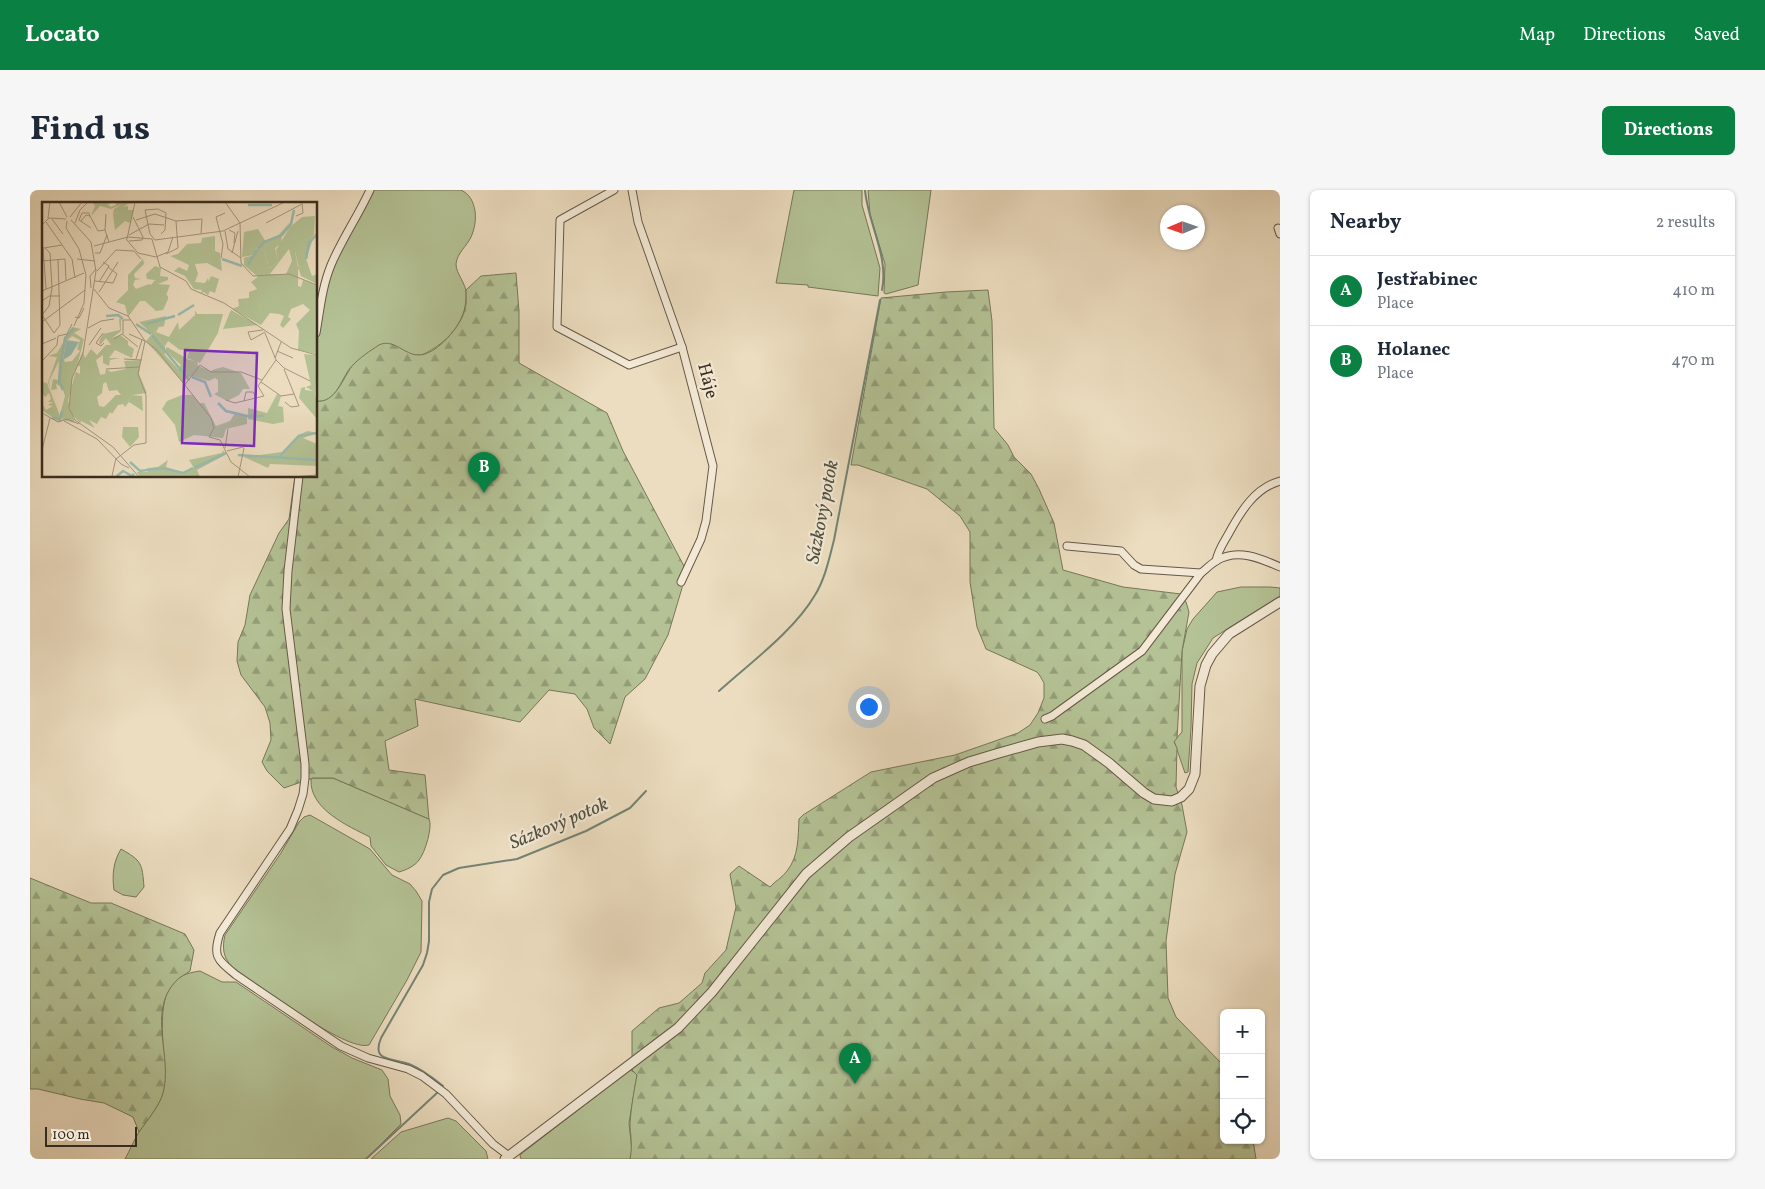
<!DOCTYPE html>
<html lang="en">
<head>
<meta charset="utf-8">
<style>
	:root { --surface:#fff; --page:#f6f6f7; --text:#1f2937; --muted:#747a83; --line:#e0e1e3; --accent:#0b8043 }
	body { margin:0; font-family:Vollkorn,serif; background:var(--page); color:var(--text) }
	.controls { position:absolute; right:15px; bottom:15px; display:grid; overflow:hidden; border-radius:8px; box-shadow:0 1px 4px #0004 }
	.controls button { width:45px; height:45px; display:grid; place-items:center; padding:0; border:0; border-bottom:1px solid var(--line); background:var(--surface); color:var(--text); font:25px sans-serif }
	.compass { position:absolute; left:1130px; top:15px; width:45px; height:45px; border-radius:50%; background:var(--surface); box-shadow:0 1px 4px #0004; rotate:268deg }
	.scale { position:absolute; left:15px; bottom:12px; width:92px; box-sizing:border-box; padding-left:5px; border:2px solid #3a2d1d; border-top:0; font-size:14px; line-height:18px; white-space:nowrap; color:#3a2d1d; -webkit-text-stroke:4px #f3e9d6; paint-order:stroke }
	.you { position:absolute; left:838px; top:516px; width:18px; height:18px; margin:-12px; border:4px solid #fff; border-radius:50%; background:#1a73e8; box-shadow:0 0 0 8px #1a73e833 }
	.badge { display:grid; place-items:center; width:32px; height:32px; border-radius:50%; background:var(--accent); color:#fff; font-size:16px; font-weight:700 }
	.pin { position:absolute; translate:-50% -41px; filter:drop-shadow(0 1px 2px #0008) }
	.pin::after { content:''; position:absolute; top:26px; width:18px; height:15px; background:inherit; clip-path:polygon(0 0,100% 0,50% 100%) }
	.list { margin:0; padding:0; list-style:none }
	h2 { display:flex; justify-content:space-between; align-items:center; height:65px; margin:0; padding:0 20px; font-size:21px }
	h2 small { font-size:16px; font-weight:400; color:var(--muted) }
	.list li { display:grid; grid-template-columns:32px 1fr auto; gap:15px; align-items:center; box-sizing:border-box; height:70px; padding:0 20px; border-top:1px solid var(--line) }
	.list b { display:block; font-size:19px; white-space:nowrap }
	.list p { margin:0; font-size:16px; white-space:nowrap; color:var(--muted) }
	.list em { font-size:16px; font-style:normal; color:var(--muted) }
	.icon { flex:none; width:28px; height:28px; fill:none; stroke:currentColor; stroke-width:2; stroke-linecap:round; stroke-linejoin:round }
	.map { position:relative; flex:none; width:1250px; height:969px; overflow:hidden; border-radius:8px }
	header { display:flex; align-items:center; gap:30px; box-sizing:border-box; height:70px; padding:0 25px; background:var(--accent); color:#fff }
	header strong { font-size:24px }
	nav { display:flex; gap:28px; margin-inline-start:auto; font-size:18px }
	.intro { display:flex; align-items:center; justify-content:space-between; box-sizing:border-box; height:120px; padding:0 30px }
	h1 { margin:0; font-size:35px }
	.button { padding:12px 22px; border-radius:8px; background:var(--accent); color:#fff; font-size:18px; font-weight:700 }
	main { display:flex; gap:30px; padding:0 30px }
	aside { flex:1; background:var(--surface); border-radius:8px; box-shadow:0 1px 4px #0004 }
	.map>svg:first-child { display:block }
	.green { fill:#b4c295; stroke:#777859 }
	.forest { fill:url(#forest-firs); stroke:#777859 }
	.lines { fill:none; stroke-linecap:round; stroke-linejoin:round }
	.stream { stroke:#738374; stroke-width:2 }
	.minor-casing { stroke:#665946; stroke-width:9 }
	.tertiary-casing { stroke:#665946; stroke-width:11 }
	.minor { stroke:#f3e9d6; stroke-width:7 }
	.tertiary { stroke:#f3e9d6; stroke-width:9 }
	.labels { text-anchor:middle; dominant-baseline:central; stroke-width:4.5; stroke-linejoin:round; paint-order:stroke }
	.street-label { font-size:18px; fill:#3a2d1d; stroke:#f3e9d6 }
	.water-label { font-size:19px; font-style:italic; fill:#525141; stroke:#f3e9d6 }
	.inset-river { fill:none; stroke:#99bcae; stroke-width:2.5 }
	.inset-road { fill:none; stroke:#a5977f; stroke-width:1 }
	.view { fill:#7b2cbf; fill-opacity:0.15; stroke:#7b2cbf; stroke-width:2.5 }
	.inset-edge { fill:none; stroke:#3a2d1d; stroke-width:2.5 }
</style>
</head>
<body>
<header>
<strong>Locato</strong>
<nav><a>Map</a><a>Directions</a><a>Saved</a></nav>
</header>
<div class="intro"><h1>Find us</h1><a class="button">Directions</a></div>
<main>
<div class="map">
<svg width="1250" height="969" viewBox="0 0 1250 969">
	<defs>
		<pattern id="forest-firs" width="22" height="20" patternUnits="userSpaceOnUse" patternTransform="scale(1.25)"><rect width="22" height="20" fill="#b4c295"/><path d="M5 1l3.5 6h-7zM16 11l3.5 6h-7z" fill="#939e79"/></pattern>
	</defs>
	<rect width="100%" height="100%" fill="#ecddc0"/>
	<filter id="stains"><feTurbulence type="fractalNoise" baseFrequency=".004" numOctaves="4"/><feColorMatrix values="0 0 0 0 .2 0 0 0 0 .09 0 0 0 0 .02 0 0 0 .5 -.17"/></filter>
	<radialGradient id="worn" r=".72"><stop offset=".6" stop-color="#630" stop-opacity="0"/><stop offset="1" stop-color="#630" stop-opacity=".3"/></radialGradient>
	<g class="green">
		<path d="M343,0H431C448,8 448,32 441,47C437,56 427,63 426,74C426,84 436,93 436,103C437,128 423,146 403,159C399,161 394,165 389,165C379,166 370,158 361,154C350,160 332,167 323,175C311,186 307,215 286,211V155L297,98L302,81L316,50Z"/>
		<path d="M764,0H832V15L850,78L848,106L778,97V95L746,93Z"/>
		<path d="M838,0H901L888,95L856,104L854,103L855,74L840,24Z"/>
		<path d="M1211,397H1240L1250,398V406L1183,448L1167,473L1162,494L1161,538L1158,582L1155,583L1144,551L1152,542V461L1157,439L1163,429L1187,402Z"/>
		<path d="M283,588H303L399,629C403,636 395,663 389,670C385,676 376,680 369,682L356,675L341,656L340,647C318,636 279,619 281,589Z"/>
		<path d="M280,625L340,659L362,685L380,694L386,701L392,711L391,762L377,790L339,855C315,862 226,793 202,777C193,767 192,758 195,745L251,663L269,632L274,627Z"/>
		<path d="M91,659C112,671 112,673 114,697L106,707L93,705L84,700C82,686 83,672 91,659Z"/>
		<path d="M170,781L192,792H206L302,857L322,868L352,880L358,889L360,906L370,925L371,934L336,969H95C100,960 104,950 109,942C116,930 130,916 133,902C140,871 118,803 152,786C157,783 164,782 170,781Z"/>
		<path d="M600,880L606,883L607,885L599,933L602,960L600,969H491L490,966L491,964Z"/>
		<path d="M418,928L426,931L456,961L458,969H341L371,942Z"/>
	</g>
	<g class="forest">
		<path d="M486,83L489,121V173L577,223L593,261L655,378L652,398L638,445L615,489L595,507L580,554L564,538L557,519L545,504L519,500L490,532L385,509L388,536L355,551L359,580L395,585L399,629L303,588H283L254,598L237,581L232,572L241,550L240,533L235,517L211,485L207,471L208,452L215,435L220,405L249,343L259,329L265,286H286V211C305,214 313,188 322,176C329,168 340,161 349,155C363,148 375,165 388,165C406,166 432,135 435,119C437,113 436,106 436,100L451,86Z"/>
		<path d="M958,100L962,131L964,238L978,255L984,267L1001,284L1009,299L1024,333L1033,380L1093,397L1151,404L1156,412L1159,422L1152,461L1147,548L1144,552L1147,558L1146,597L1152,615L1157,642L1145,684L1136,751L1138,808L1146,827L1194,876V950H1223L1226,969H600C603,956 600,945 600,933C601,917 604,901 607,885L602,880V841L629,818L649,813L672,793L675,783L696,760L706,717L700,684L709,676L740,697C745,691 752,688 757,681C769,666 768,647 769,629L773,625L841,582L925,565L988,543L1000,535L1008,523L1014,508V493L1010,486L1007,482L956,459L947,437L940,392V342L930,326L897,299L828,275H821L851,108L916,102Z"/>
		<path d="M0,688L61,713H81L155,744L164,760L160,781C155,785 149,787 145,792C117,823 143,867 133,903C130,915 116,932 109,942L103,927L74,913L50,909L8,899H0Z"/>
	</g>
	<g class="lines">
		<g class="stream">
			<path d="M835,0C838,34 859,66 852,100"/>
			<path d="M689,501C720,473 764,441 785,405C795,389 799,369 804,350L850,110"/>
			<path d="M413,896C403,888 391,879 379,874C372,871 357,870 352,866C346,862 349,853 351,848L393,775L397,763L399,751V712L402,699L413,685L429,678L487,669L556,641L600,618L616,601"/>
			<path d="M336,969L408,902"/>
		</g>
		<defs>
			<g id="minor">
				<path d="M584,0L530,30L527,137L599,175L652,157"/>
				<path d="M602,0L608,32L652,157L683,276L676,331L671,349L651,392"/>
				<path d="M1248,38L1250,44"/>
				<path d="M286,143C290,120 292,97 301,75C312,49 328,26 340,0"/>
				<path d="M269,286L258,381L256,419L275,574V588L273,604L268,620L260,639L190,743C182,767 188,770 206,785L311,856L338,868L378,879L392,886L416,904L463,954L479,966"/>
				<path d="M1037,356L1091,361L1104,375L1111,379L1171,383C1176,379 1181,374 1186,371C1207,358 1230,368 1250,377"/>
				<path d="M1186,371C1188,360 1194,352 1199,343C1211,321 1225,298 1250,291"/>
				<path d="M1015,529L1022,526L1112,461L1171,383"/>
			</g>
			<path id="tertiary" d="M475,969L648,838L682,802L776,684L819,647L903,588L939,572L969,563L1008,552L1032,549L1042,551L1054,555L1079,573L1114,603L1124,609L1142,611L1151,607L1159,599L1165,584L1170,496L1176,475L1182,464L1199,444L1250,412"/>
		</defs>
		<use href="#minor" class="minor-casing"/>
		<use href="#tertiary" class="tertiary-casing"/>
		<use href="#minor" class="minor"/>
		<use href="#tertiary" class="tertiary"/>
	</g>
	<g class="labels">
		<g class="street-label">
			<text transform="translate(677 191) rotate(75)">Háje</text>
		</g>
		<g class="water-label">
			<text transform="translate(793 322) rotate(-79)">Sázkový potok</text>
			<text transform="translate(529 634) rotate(-23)">Sázkový potok</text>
		</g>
	</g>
	<g transform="translate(12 12)">
		<rect width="275" height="275" fill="#ecddc0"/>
		<path d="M249,19L240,33L239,42L233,46L236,59L227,67L222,48L216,46L212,48V53L200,55L202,30L216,27L224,40L234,36ZM173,34V49L178,51L180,69L165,61L153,62L156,72L153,80L163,81L166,76L167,82L165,89L159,91L160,88L152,87L143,74L132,69L137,65L145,69L147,63L128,54L136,52L145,42L159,41L160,36ZM272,34L264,57L270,74L275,72V82L259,74L257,67L261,62L257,66L253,49ZM124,114L122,124H117L112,130L123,144V153L136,167L139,163L123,148L125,145L147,158L155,159L156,164L171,170L167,179L151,174L144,176L142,182L104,139L110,132L97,120ZM99,158L97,172L105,191L90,193L83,205L81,202L85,193H79L75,188L67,189L64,180L59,183L57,173L63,172L64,167L69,170L84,167L82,159ZM0,180L5,181L20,219L17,220L0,208L1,203L4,208L11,204L6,203L11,200H6L9,197L7,191L3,195L0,191ZM263,185V188L271,189L275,198V217L257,196L259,186ZM235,192L239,194L236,204L241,205L242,220L231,222L206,217V206L225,211ZM266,229L275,231L261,236L275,242V264L228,262L226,266L202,255L240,250L256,233ZM181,248L183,253L155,268L158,275H98L95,270H106L105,266L116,265L126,258L124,265L142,271L152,266L147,258L180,251Z" fill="#b4c295"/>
		<path d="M50,0H69L66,3L69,5L74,3L73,0L93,2H86L81,5V10L71,12L72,7L80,2L69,7L58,4L49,14L53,4ZM273,14L272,33L256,51L253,49L256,65L261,62L264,70L260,63L256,68V84L259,85L261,78L275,83V152L256,148L257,129L254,122L268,108L261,102L249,107L246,115L249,117L241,126L238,123L242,114L237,112L228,111L219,123L190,107L197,104L196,97L207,96V90L215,87L209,80L216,75L202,63V56L212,53V48L216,46L222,48L227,67L236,59L234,48L248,25L260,15ZM247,47L250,59L244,72H228ZM101,57L102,62L92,72L93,76L99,77L93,78L91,83L94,87L107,82L126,94V97L121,108L114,109L103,99H98L86,115L83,103L74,100L86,88V73ZM113,64L119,66L118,74L126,75V78L116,82L113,78L105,77L104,72ZM169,74L177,77L173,91L168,89L166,93L162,90ZM153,108L155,112H181L176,131L158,161L145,156L148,147L138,148L126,139L123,144L112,130L117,124L123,125H117L114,130L127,135L136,120L137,128L153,113ZM189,108L216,123L181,127ZM77,117H79V129L70,136L78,133L86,139V143L92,147L90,156L73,148L67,156H78L68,158L67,164L61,161V153L54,158L61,183L60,191L55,195L57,204L62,205L74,193H86L81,202L76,203L70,212L68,210L64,217L59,215L55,222L47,218L53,226L39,219L38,221L30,212L27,203L30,179L32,169L38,172V164H35L41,150L43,156L49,147L55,153L64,143H69L64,136L58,143L57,140L61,132L78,128ZM30,125L39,127L32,131L42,137L26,199L33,221L21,218L18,213L23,194L20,185L14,182L15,187L9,188L11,177L16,178L17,159L7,179L8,186L6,180L15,155L6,154L15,151ZM30,134L38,138L35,147L38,149L30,159L23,160L20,154L23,140ZM262,152L275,153L273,199L271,189L264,185L269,183ZM181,165L199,171L208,187H201L197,193L185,199L172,192L176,190V178L173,176L167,179L170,168ZM90,193L100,194L101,209L87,200L83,205ZM140,193H151L157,201H162L174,224L188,219L193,211L205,214V222L184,227L181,236L152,233L137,240L133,223L120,207L125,199ZM81,225H96L97,235L88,245L80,235Z" fill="#b4c295" fill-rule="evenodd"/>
		<path d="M86,4V8H92L88,21L83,19L73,28L71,12L81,10V5Z" fill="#b4c295"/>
		<path d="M113,78L116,82L128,83L123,96L117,97L108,84Z" fill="#b4c295"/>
		<path d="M24,138L37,140L29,153L21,158Z" fill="#99bcae"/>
		<path class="inset-river" d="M206,3H230M216,47L222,40L240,33L249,22L252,8M180,57L200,64M264,57L267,41L275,32M206,63L215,48M136,113L152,103M64,114L76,113L81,117M94,122L109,132M104,122L133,114M110,133L147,178M19,162L23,136L32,126M19,163L17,179L21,188M150,175L163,180L169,195M176,201L184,209L205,214M205,214H222M10,216L18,217L20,209M196,253L275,258M238,254L257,234L275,231M88,260L98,269L121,266L141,271L151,266M152,266L184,251M74,275L81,269L90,274L92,272"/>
		<path class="inset-road" d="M17,0L25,15M183,0L198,21L243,0M64,12L63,28L67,40M48,14L56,29L63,28M254,14L261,11L260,1M28,15L40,0M6,16L8,0M10,17L21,32M29,18L49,40L54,69L41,151L30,176L27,206L33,218L71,245L97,275M94,18L113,12L134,19L160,17L159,32M25,19L24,26L37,47L44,73M39,19L44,13L48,14L47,11H40L37,18L49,26M4,20L30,57L33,76M33,21L38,8L46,0M224,21L260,2M0,23L7,16L24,17M187,28L193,31L192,41M183,29L186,47L199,56M119,32L123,28L124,11L116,7L103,8L108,32L113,38L181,29L198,21L199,61L211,74L247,72L275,83M87,33L107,22L122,23M84,37L96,51L114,55L126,50L131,35M85,37L93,0M87,39L100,38L101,35L91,15M52,44L86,35L110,37L118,65L144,79L149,87L182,101L249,146L275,153M1,45L4,87M2,46L20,43M53,51H58L65,33M190,51L196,29M124,52L136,46L134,19M179,56L181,42L174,15L183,11M35,57L53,59M0,59L23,57L24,78M55,69L74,48L92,49L99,57M53,79L71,81L75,72L66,65M57,80L67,64L61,60M49,86L48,74L54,67M52,87L67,106L86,114L103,139L115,148L169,216L172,226L167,235L178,238L189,260L208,275M0,89L42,71M57,90L76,60M0,99L7,94H18M0,113L7,104L10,86L8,51L3,46M0,113L12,131M33,115L37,116L42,106M0,120L43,88M32,124L42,101L44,73M46,126L59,119L72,117M221,128L206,130L209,138L223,130M12,131L18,123L16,57M61,131L54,141L59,144L62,141M223,131L234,158L242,166L268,179M81,132V118H88M16,134L25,132L30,122M72,137L80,132L96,145M0,142L14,136M47,143L59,126M235,149L251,156M233,156L239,140M82,157L100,158M94,157L100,138M0,159L15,143L16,134M64,167L97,165M242,167L257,204M219,180L239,194L252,192M142,184L158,163L169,170H199L220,178M184,198L193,201L222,194L216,184L234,158M202,199L204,190H211L214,195M243,200L249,205L257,204M0,211L16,220L25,217L37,222M22,219L55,237L79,262L87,266M183,246L186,227M0,248L8,216M185,249L209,243M74,257L92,243L104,241V193L96,172L103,139L87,132M70,274L74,256M196,275L202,246M250,275L275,273"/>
		<path class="view" d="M143,148L215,151L212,244L140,241Z"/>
		<rect width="275" height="275" class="inset-edge"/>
	</g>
	<rect width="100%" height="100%" filter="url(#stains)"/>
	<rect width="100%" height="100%" fill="url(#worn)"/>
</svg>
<div class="controls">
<button>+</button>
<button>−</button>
<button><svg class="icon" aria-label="locate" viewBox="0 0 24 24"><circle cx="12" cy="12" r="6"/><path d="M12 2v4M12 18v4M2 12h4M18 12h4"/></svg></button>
</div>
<svg class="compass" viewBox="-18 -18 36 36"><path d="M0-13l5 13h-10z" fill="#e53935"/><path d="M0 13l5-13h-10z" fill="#747a83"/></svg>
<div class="scale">100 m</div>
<div class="you"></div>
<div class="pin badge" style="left:825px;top:894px">A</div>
<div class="pin badge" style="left:454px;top:303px">B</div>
</div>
<aside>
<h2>Nearby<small>2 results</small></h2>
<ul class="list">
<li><span class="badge">A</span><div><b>Jestřabinec</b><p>Place</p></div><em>410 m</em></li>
<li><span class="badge">B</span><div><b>Holanec</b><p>Place</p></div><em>470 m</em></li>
</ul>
</aside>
</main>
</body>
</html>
